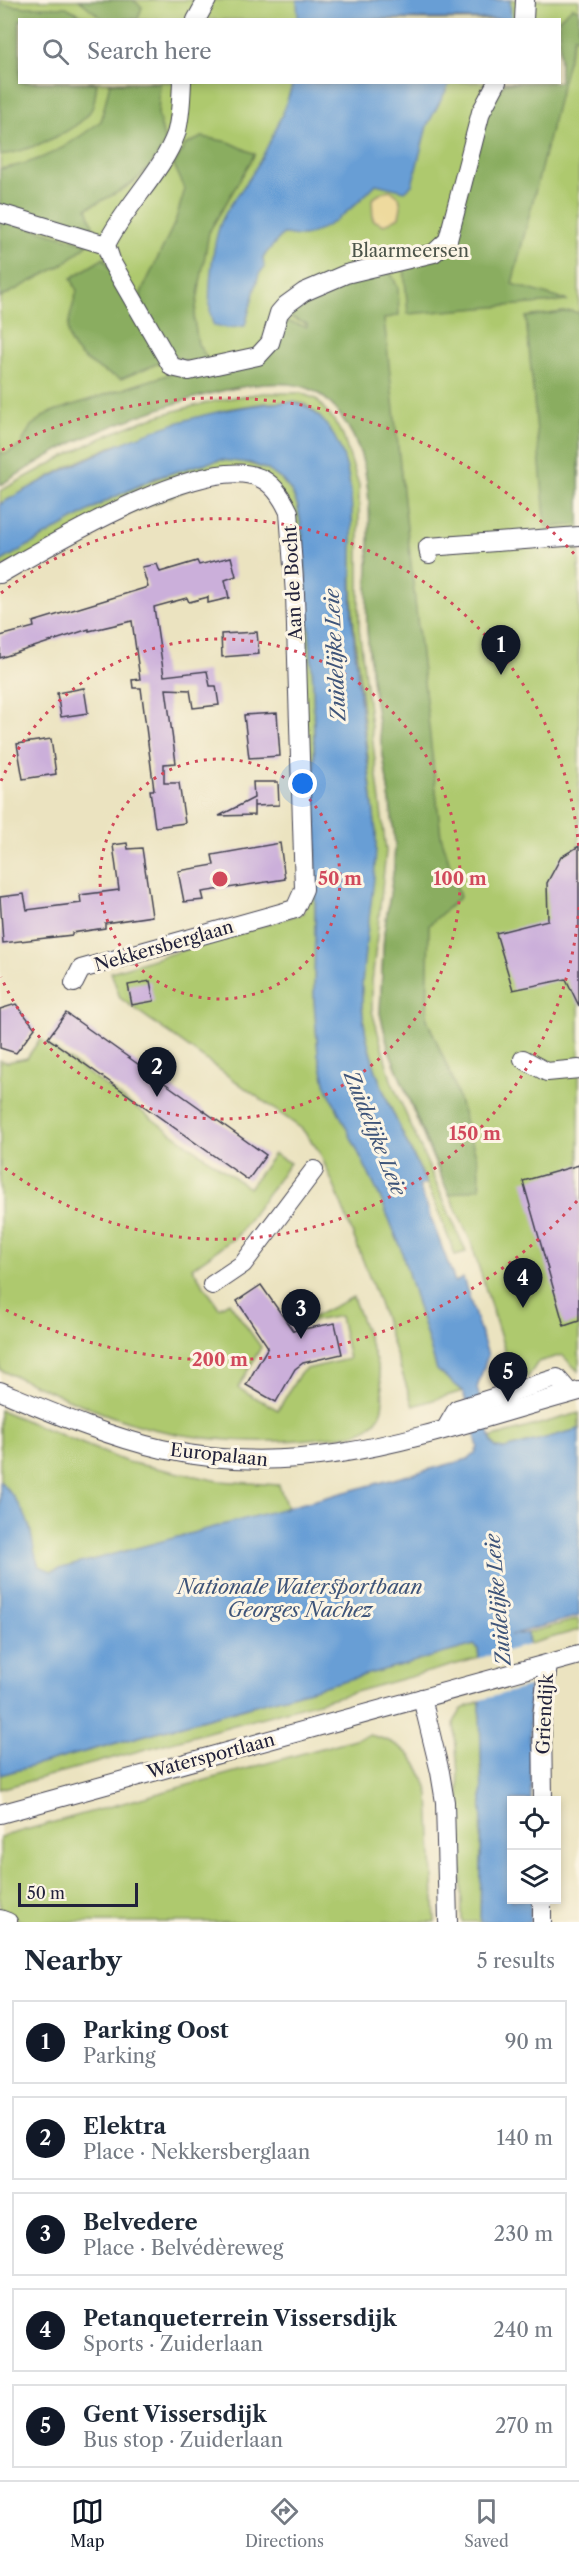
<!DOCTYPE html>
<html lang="en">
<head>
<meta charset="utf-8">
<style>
	:root { --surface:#fff; --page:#f6f6f7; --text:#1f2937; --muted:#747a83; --line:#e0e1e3; --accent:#111827 }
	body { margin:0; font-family:"Libre Caslon Text",serif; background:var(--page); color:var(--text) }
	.controls { position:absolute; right:18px; bottom:18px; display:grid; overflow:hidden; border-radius:0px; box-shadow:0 3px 9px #0003 }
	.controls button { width:54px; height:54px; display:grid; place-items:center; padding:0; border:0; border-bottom:2px solid var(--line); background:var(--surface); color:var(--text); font:30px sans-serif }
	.scale { position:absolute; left:18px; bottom:15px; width:120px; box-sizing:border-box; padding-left:6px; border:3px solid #22223b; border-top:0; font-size:16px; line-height:21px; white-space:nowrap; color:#22223b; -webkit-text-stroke:4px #fcf5e5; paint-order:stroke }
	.you { position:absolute; left:303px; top:784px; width:21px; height:21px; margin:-15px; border:4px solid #fff; border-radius:50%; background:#1a73e8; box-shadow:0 0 0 9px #1a73e833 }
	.badge { display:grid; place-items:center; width:39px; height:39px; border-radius:50%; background:var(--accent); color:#fff; font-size:20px; font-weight:700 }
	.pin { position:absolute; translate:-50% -50px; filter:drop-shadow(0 2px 3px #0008) }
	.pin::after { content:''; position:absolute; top:32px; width:21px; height:18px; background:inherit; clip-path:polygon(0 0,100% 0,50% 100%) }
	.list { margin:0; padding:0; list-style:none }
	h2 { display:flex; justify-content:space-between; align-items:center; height:78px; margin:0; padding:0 24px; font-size:26px }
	h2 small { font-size:20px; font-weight:400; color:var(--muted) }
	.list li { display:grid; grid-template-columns:39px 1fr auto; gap:18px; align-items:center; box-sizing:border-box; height:84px; margin:0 12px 12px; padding:0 12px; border:2px solid var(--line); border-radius:0px }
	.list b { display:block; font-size:22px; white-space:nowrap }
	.list p { margin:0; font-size:20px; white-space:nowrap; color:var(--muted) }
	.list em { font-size:20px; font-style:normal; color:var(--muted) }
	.icon { flex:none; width:33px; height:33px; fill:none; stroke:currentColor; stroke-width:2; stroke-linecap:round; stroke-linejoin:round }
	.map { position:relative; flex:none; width:579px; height:1922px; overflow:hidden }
	.search { position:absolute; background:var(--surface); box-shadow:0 3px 9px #0003; left:18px; right:18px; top:18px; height:66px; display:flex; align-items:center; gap:15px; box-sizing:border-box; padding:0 21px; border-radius:0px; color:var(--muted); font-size:22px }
	.sheet { height:558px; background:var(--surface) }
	nav { display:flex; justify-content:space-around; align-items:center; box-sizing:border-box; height:84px; border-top:2px solid var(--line); background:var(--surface); font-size:16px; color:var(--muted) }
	nav a { display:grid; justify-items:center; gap:3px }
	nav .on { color:var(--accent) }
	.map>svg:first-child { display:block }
	.green { fill:#aec96e; stroke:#687654; stroke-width:1.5; fill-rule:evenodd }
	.forest { fill:#8aad61; stroke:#56684e; stroke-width:1.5 }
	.sand { fill:#eeda9e; stroke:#887e6c; stroke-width:1.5 }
	.water { fill:#689ed5; stroke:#456088; stroke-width:1.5 }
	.pier { fill:#ebe3c0 }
	.building { fill:#cbafda }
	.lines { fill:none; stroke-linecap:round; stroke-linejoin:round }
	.minor-casing { stroke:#403f4f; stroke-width:20 }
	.minor { stroke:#fff; stroke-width:18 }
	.ring { fill:none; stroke:#d1495b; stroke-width:3; stroke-dasharray:3 6 }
	.labels { text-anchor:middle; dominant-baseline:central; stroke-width:6; stroke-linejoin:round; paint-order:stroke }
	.park-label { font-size:18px; fill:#4c544a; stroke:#fcf5e5 }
	.street-label { font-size:18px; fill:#22223b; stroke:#fcf5e5 }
	.water-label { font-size:20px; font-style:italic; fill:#3e5479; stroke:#fcf5e5 }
	.centre { fill:#d1495b; stroke:#fcf5e5; stroke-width:3 }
	.ring-label { font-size:18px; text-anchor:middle; font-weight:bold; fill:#d1495b; stroke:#fcf5e5; stroke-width:6; stroke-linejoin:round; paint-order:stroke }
</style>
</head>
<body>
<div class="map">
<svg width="579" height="1922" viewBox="0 0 579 1922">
	<rect width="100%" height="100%" fill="#fcf5e5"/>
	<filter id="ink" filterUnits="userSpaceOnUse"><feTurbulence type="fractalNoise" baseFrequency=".0167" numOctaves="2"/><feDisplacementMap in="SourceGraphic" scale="12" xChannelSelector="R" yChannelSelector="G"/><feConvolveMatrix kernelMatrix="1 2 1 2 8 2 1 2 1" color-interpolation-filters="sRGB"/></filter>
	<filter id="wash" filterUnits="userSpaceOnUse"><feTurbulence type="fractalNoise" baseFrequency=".008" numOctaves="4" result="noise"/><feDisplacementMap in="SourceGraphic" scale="24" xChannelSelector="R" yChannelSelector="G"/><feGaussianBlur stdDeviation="1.35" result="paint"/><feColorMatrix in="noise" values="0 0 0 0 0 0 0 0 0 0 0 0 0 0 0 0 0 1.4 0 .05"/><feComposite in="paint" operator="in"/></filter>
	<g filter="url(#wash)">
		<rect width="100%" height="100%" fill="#ebe3c0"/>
		<g class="green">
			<path d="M0,0H579V1372L562,1355L538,1362L528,1377L514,1380L471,1242L428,1148L389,1050L380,1013L384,933L394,868L395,843C388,771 371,698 367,627C364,571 378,510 361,455C353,431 334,399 310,389C260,367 132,417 83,438C54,451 27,469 0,485ZM20,20H560V82H20Z"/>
			<path d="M263,393H300L316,399L333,419L343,436L359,485V628L386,851L372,982V1011L391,1080L466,1252L455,1255C445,1229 436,1203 424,1178C400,1126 370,1074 363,1016C357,957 377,893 376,833L353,617L351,529L337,444L318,415L305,404L293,402L264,403L228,409L110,447L67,467L0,504V491C54,463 109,429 168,413C199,404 232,397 263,393Z"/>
			<path d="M221,460H238L268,470L282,480L292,492L298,507L303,537L313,681L316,841L314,1000L318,1054L326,1086L381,1199L400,1246L437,1370L463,1391L413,1406L377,1297L337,1193L319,1151L302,1129L120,998L111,972L304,913L310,897L291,511L241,467L0,568V562C70,521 140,475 221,460Z"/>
			<path d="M40,1039L249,1188L274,1154L290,1163L237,1236L192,1268L219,1308L229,1302L261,1347L238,1388L278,1410L300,1373L306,1369L349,1359L340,1316L308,1322L309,1319L353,1297C362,1324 392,1389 380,1414C369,1437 341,1436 320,1438C264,1444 208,1442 153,1429C100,1416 50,1390 0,1370V1060L7,1062L27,1058Z"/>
			<path d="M0,1410L127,1462L219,1481L279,1485L287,1508L51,1571L39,1566L34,1553L30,1527L18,1504L0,1481Z"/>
			<path d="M579,1413V1429L505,1449L496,1448L490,1438Z"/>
			<path d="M579,1619V1630L529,1644L528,1633Z"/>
			<path d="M474,1645L478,1649L479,1658L0,1789V1775Z"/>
			<path d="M480,1701L482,1801L480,1922H462L461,1813L454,1722L462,1709Z"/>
			<path d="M369,1735C404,1742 421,1761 429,1795L435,1922H23L0,1910V1837Z"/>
		</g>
		<g class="forest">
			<path d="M79,0H133L142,7L138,19H103Z"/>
			<path d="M0,4L26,7H66L89,19L20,20V82L97,83C96,90 95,99 93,106C84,130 24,153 0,155Z"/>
			<path d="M573,7L579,10V38L574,37L512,284L568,301L408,314L404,268L436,256L482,121L504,83L560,82L559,19Z"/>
			<path d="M110,83H160L158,114L165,143C144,182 125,189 87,208L93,225L85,234L0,209V169C43,162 67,147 101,121Z"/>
			<path d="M202,137L229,142L255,154L209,232L194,319L198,344L209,361L191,363L171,355L141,300V293L175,222L185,189L174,165L185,145Z"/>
			<path d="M0,219L88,244L62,265L0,298Z"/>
			<path d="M104,258L164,361L121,379C101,371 66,355 68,329C69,316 74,303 77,291L71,278Z"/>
			<path d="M376,271L391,273L398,288L399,315L384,319L441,836L460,897L429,925L427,1019L453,1080L478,1162L480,1188L449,1195L389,1050L380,1013L384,933L394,868L395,843C388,771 371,698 367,627C364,571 378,510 361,455C353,431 334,399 310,389C260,367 132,417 83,438C54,451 27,469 0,485V452L6,454L20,446L31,426L48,413L173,373L256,361L282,320L307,327V324L284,315L289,306Z"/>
			<path d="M571,311L579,313V525L546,527L526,317Z"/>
		</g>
		<path class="sand" d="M390,190L399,197L401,207L399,217L384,225L373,220L372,199L383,192Z"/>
		<g class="water">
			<path d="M297,0H510L511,19H298Z"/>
			<path d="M293,83H450L427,126L412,185L405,191L376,184C357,204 333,227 307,235C300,238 290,234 283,234L263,257L264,268L259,274L245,326L229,328L214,326C204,307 213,238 223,218C230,203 242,190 251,176C269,147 283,116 293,83Z"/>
			<path d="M293,402C322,408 340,441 347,469C357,516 349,567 352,615C357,688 368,761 376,833C377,885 364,936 362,988C359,1057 398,1122 426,1183L419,1186L455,1282L463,1278L488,1355L477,1388L492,1443L496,1448L505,1449L579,1429V1616L511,1635L528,1633L531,1800H512V1900H531L530,1922H480L482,1801L479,1658L478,1649L474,1645L0,1775V1481C12,1494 26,1512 30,1529C33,1542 34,1554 39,1566L51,1571L468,1459L475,1453L478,1447L463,1391L437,1370L400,1246L381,1199L326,1086L318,1054L314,1000L316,841L313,681L303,537L298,507L292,492L282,480L268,470L250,463L221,460L202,464L155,478L106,501L0,562V504C92,453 186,406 293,402Z"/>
		</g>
		<path class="pier" d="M532,1644V1686L477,1701L476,1659Z"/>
		<g id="blocks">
			<g class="building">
				<path d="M231,557L236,576L225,580L229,598L208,603V597L189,602L187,598L154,607L164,676L207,671L210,686H216L219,705L193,708L190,690L166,689L176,763L164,764V783H179L185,823L155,827L150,790H154L141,688H133L132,680L140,679L132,621L89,631V629L0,658V636L34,627L33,622L148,587L142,567L157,564L160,572L197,561L199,565Z"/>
				<path d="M257,632L259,654L222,657L221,634Z"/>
				<path d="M84,688L88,713L61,717L57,693Z"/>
				<path d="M277,713L280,756L249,758L244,715Z"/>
				<path d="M51,739L56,774L23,779L17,744Z"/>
				<path d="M253,782H278L279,805L254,806V801V815L219,816L254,798Z"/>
				<path d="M127,843L128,849L142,848L152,916L105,923V928L72,933V935L3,943L0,897L24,894L27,910L81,903L80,895L119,890L113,845Z"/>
				<path d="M280,843L285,879L202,892L204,900L184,902L178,871L214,865L212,855Z"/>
				<path d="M579,846V1006L566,979L513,990L496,933L548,920L547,883L561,857Z"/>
				<path d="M150,981L154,1001L132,1005L128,985Z"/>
				<path d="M16,1004L35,1028L16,1053L0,1048V1009Z"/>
				<path d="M66,1013L266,1155L248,1180L48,1038Z"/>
				<path d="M579,1165V1321L564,1326L523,1181Z"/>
				<path d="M261,1285L293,1331L335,1323L342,1354L303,1363L295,1369L276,1402L246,1385L268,1347L237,1301Z"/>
			</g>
		</g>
	</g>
	<g filter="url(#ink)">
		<use href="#blocks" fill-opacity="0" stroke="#403f4f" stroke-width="1.5"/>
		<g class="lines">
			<defs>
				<g id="minor">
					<path d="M196,20L207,0"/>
					<path d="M524,20L525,0"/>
					<path d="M182,82C181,99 181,117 176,134C163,171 124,207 106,245L112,263L172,367L189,371L258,356L270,343L279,313L286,305L304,292L346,274L434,253L448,240L481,112L497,82"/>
					<path d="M0,213L106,245"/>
					<path d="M429,554L428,547L579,536"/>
					<path d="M0,574C50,545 205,452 260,478C274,484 283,499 289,512L295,594L304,889L295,909L81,969L74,983"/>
					<path d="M523,1059L547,1072L579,1069"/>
					<path d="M212,1285L243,1264L314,1170"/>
					<path d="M0,1391C53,1413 106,1436 162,1449C310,1483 439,1429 579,1391"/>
					<path d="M446,1428L457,1409L557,1378L570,1393"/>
					<path d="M422,1698L440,1772L445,1802L448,1922"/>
					<path d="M543,1800L542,1716L548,1664"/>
					<path d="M0,1814L579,1655"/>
					<path d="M0,1919L8,1922"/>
					<path d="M542,1922V1900"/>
				</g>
			</defs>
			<use href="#minor" class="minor-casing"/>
			<use href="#minor" class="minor"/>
		</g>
	</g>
	<g class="ring">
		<circle cx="220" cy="879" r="120"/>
		<path d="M1 781A240 240 0 1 1 1 977"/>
		<path d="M579 907A360 360 0 0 1 1 1165M1 593A360 360 0 0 1 579 851"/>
		<path d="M577 1201A481 481 0 0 1 2 1308M2 450A481 481 0 0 1 577 557"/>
	</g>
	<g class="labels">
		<g class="park-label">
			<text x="410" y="251">Blaarmeersen</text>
		</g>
		<g class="street-label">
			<text transform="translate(293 583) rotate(-93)">Aan de Bocht</text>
			<text transform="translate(164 946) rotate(-16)">Nekkersberglaan</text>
			<text transform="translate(219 1455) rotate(6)">Europalaan</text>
			<text transform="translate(545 1714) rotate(-87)">Griendijk</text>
			<text transform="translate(211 1756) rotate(-15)">Watersportlaan</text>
		</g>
		<g class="water-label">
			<text transform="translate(335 655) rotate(-93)">Zuidelijke Leie</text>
			<text transform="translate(375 1133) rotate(68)">Zuidelijke Leie</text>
			<text x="300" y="1587">Nationale Watersportbaan<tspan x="300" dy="23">Georges Nachez</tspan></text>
			<text transform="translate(498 1600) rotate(-95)">Zuidelijke Leie</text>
		</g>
	</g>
	<circle cx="220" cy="879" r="9" class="centre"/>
	<g class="ring-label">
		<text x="340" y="885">50 m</text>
		<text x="460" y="885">100 m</text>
		<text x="475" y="1140">150 m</text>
		<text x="220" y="1366">200 m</text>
	</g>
</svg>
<div class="controls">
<button><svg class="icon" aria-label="locate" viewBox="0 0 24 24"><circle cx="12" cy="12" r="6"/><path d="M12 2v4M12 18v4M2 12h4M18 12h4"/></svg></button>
<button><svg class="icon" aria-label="layers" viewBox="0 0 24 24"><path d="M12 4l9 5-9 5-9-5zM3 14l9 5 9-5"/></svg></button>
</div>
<div class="scale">50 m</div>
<div class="you"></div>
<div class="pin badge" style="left:501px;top:675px">1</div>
<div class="pin badge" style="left:157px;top:1097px">2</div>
<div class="pin badge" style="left:301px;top:1339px">3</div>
<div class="pin badge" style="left:523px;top:1308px">4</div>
<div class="pin badge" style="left:508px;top:1402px">5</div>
<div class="search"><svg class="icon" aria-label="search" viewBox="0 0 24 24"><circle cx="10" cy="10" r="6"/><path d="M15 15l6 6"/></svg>Search here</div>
</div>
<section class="sheet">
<h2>Nearby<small>5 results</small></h2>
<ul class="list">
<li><span class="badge">1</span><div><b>Parking Oost</b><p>Parking</p></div><em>90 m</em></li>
<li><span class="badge">2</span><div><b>Elektra</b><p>Place · Nekkersberglaan</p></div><em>140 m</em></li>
<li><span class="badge">3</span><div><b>Belvedere</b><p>Place · Belvédèreweg</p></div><em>230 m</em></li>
<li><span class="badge">4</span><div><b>Petanqueterrein Vissersdijk</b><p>Sports · Zuiderlaan</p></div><em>240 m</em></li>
<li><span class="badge">5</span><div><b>Gent Vissersdijk</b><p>Bus stop · Zuiderlaan</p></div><em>270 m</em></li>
</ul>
</section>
<nav>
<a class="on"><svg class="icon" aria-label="map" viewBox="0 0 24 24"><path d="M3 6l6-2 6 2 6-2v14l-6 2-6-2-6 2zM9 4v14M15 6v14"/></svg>Map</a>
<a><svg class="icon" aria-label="directions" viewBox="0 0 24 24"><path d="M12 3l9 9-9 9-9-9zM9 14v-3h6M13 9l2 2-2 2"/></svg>Directions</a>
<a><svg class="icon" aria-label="saved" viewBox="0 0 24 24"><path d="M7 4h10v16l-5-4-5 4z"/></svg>Saved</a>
</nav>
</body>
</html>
